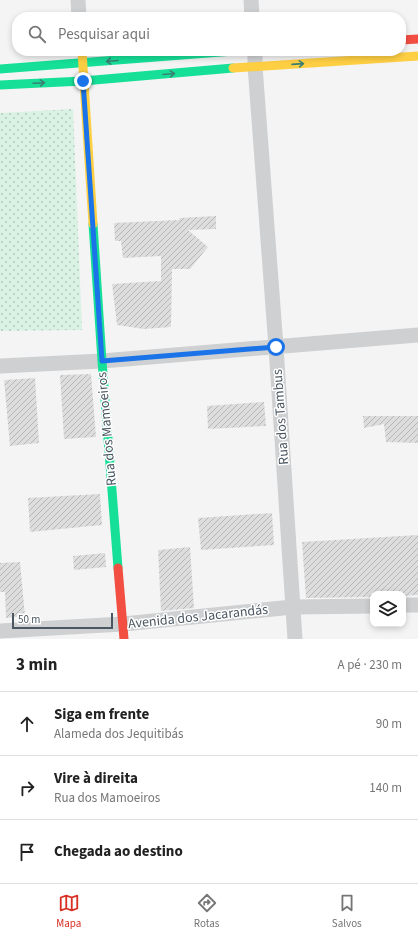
<!DOCTYPE html>
<html lang="pt">
<head>
<meta charset="utf-8">
<style>
	:root { --surface:#fff; --page:#f6f6f6; --text:#222; --muted:#767676; --line:#e0e0e0; --accent:#d93025 }
	body { margin:0; font-family:"Source Sans 3",sans-serif; background:var(--page); color:var(--text) }
	.controls { position:absolute; right:12px; bottom:12px; display:grid; overflow:hidden; border-radius:8px; box-shadow:0 2px 6px #0003 }
	.controls button { width:36px; height:36px; display:grid; place-items:center; padding:0; border:0; border-bottom:1px solid var(--line); background:var(--surface); color:var(--text); font:20px sans-serif }
	.scale { position:absolute; left:12px; bottom:10px; width:101px; box-sizing:border-box; padding-left:4px; border:2px solid #4a5661; border-top:0; font-size:11px; line-height:14px; white-space:nowrap; color:#4a5661; -webkit-text-stroke:3px #fff; paint-order:stroke }
	.stop { position:absolute; width:12px; height:12px; margin:-9px; border:3px solid #1a73e8; border-radius:50%; background:#fff }
	.stop.end { background:#1a73e8; border-color:#fff; box-shadow:0 1px 4px #0008 }
	.list { margin:0; padding:0; list-style:none }
	h2 { display:flex; justify-content:space-between; align-items:center; height:52px; margin:0; padding:0 16px; font-size:17px }
	h2 small { font-size:13px; font-weight:400; color:var(--muted) }
	.list li { display:grid; grid-template-columns:26px 1fr auto; gap:12px; align-items:center; box-sizing:border-box; height:64px; padding:0 16px; border-top:1px solid var(--line) }
	.list b { display:block; font-size:15px; white-space:nowrap }
	.list p { margin:0; font-size:13px; white-space:nowrap; color:var(--muted) }
	.list em { font-size:13px; font-style:normal; color:var(--muted) }
	.icon { flex:none; width:22px; height:22px; fill:none; stroke:currentColor; stroke-width:2; stroke-linecap:round; stroke-linejoin:round }
	.map { position:relative; flex:none; width:418px; height:639px; overflow:hidden }
	.search { position:absolute; background:var(--surface); box-shadow:0 2px 6px #0003; left:12px; right:12px; top:12px; height:44px; display:flex; align-items:center; gap:10px; box-sizing:border-box; padding:0 14px; border-radius:16px; color:var(--muted); font-size:15px }
	.sheet { height:244px; background:var(--surface) }
	nav { display:flex; justify-content:space-around; align-items:center; box-sizing:border-box; height:56px; border-top:1px solid var(--line); background:var(--surface); font-size:11px; color:var(--muted) }
	nav a { display:grid; justify-items:center; gap:2px }
	nav .on { color:var(--accent) }
	.map>svg:first-child { display:block }
	.grass { fill:url(#grass-dots) }
	.building { fill:url(#building-hatch) }
	.lines { fill:none; stroke-linecap:round; stroke-linejoin:round }
	.street { stroke:#ced0d2; stroke-width:15 }
	.fast { stroke:#16e098; stroke-width:9 }
	.slow { stroke:#ffcf43; stroke-width:9 }
	.jam { stroke:#f24e42; stroke-width:9 }
	.oneway { stroke:#3a7f72 }
	.route { stroke:#1a73e8; stroke-width:5 }
	.labels { text-anchor:middle; dominant-baseline:central; stroke-width:3; stroke-linejoin:round; paint-order:stroke }
	.street-label { font-size:14px; fill:#4a5661; stroke:#fff }
</style>
</head>
<body>
<div class="map">
<svg width="418" height="639" viewBox="0 0 418 639">
	<defs>
		<pattern id="grass-dots" width="8" height="8" patternUnits="userSpaceOnUse"><rect width="8" height="8" fill="#d9f2e3"/><path d="M2 2h.1M6 6h.1" fill="none" stroke="#b2c7bb" stroke-width="1.8" stroke-linecap="round"/></pattern>
		<pattern id="building-hatch" width="6" height="6" patternUnits="userSpaceOnUse"><rect width="6" height="6" fill="#ddddde"/><path d="M-1 1l2-2M0 6l6-6M5 7l2-2" fill="none" stroke="#b5b6b7"/></pattern>
	</defs>
	<rect width="100%" height="100%" fill="#f4f4f4"/>
	<path class="grass" d="M73,109L82,330L0,331V113Z"/>
	<g class="building">
		<path d="M216,216V229L188,230L208,247L190,269H172L171,327L144,329L117,325L112,284L161,281V256L123,258L121,241H115L114,223L179,220V218Z"/>
		<path d="M91,374L96,437L64,439L60,375Z"/>
		<path d="M35,378L39,443L10,446L4,380Z"/>
		<path d="M264,402L266,426L208,429L207,406Z"/>
		<path d="M363,416H418V443L386,442L384,424L364,428Z"/>
		<path d="M100,494L102,525L30,532L28,498Z"/>
		<path d="M272,513L274,545L201,550L198,518Z"/>
		<path d="M418,535V595L403,596V594H373V597L306,598L302,542Z"/>
		<path d="M190,547L194,608L161,611L158,550Z"/>
		<path d="M105,553L106,567L74,570L73,556Z"/>
		<path d="M20,562L25,616L6,618L5,592H0V563Z"/>
	</g>
	<g class="lines">
		<g class="street">
			<path d="M78,0L79,17"/>
			<path d="M251,0L252,17"/>
			<path d="M255,51V66L276,347L295,639"/>
			<path d="M0,366L102,361L418,335"/>
			<path d="M403,605H418"/>
			<path d="M0,631L123,624L293,607L373,606"/>
		</g>
		<g class="fast">
			<path d="M0,69L234,51"/>
			<path d="M0,85L83,81L233,68"/>
			<path d="M93,224L102,361L118,568"/>
		</g>
		<g class="slow">
			<path d="M82,51L93,224"/>
			<path d="M233,68L418,56"/>
		</g>
		<g class="jam">
			<path d="M401,40L418,39"/>
			<path d="M118,568L124,639"/>
		</g>
	</g>
	<defs><path id="oneway-shaft" d="M-6 0H5M1.5-3L5.5 0L1.5 3" fill="none" stroke-width="1.6" stroke-linecap="round" stroke-linejoin="round"/></defs>
	<g class="oneway">
		<use href="#oneway-shaft" transform="translate(112 61) rotate(175)"/>
		<use href="#oneway-shaft" transform="translate(298 64) rotate(-4)"/>
		<use href="#oneway-shaft" transform="translate(169 74) rotate(-5)"/>
		<use href="#oneway-shaft" transform="translate(39 83) rotate(-3)"/>
	</g>
	<g class="lines">
		<path class="route" d="M83,81L102,361L276,347"/>
	</g>
	<g class="labels">
		<g class="street-label">
			<text transform="translate(281 417) rotate(-94)">Rua dos Tambus</text>
			<text transform="translate(107 429) rotate(-95)">Rua dos Mamoeiros</text>
			<text transform="translate(198 617) rotate(-6)">Avenida dos Jacarandás</text>
		</g>
	</g>
</svg>
<div class="controls">
<button><svg class="icon" aria-label="layers" viewBox="0 0 24 24"><path d="M12 4l9 5-9 5-9-5zM3 14l9 5 9-5"/></svg></button>
</div>
<div class="scale">50 m</div>
<div class="stop" style="left:276px;top:347px"></div>
<div class="stop end" style="left:83px;top:81px"></div>
<div class="search"><svg class="icon" aria-label="search" viewBox="0 0 24 24"><circle cx="10" cy="10" r="6"/><path d="M15 15l6 6"/></svg>Pesquisar aqui</div>
</div>
<section class="sheet">
<h2>3 min<small>A pé · 230 m</small></h2>
<ul class="list">
<li><svg class="icon" aria-label="ahead" viewBox="0 0 24 24"><path d="M12 20V5M6 11l6-6 6 6"/></svg><div><b>Siga em frente</b><p>Alameda dos Jequitibás</p></div><em>90 m</em></li>
<li><svg class="icon" aria-label="right" viewBox="0 0 24 24"><path d="M7 20v-9h11M14 6l5 5-5 5"/></svg><div><b>Vire à direita</b><p>Rua dos Mamoeiros</p></div><em>140 m</em></li>
<li><svg class="icon" aria-label="arrive" viewBox="0 0 24 24"><path d="M6 21V4h12l-3 4 3 4H6"/></svg><div><b>Chegada ao destino</b></div></li>
</ul>
</section>
<nav>
<a class="on"><svg class="icon" aria-label="map" viewBox="0 0 24 24"><path d="M3 6l6-2 6 2 6-2v14l-6 2-6-2-6 2zM9 4v14M15 6v14"/></svg>Mapa</a>
<a><svg class="icon" aria-label="directions" viewBox="0 0 24 24"><path d="M12 3l9 9-9 9-9-9zM9 14v-3h6M13 9l2 2-2 2"/></svg>Rotas</a>
<a><svg class="icon" aria-label="saved" viewBox="0 0 24 24"><path d="M7 4h10v16l-5-4-5 4z"/></svg>Salvos</a>
</nav>
</body>
</html>
